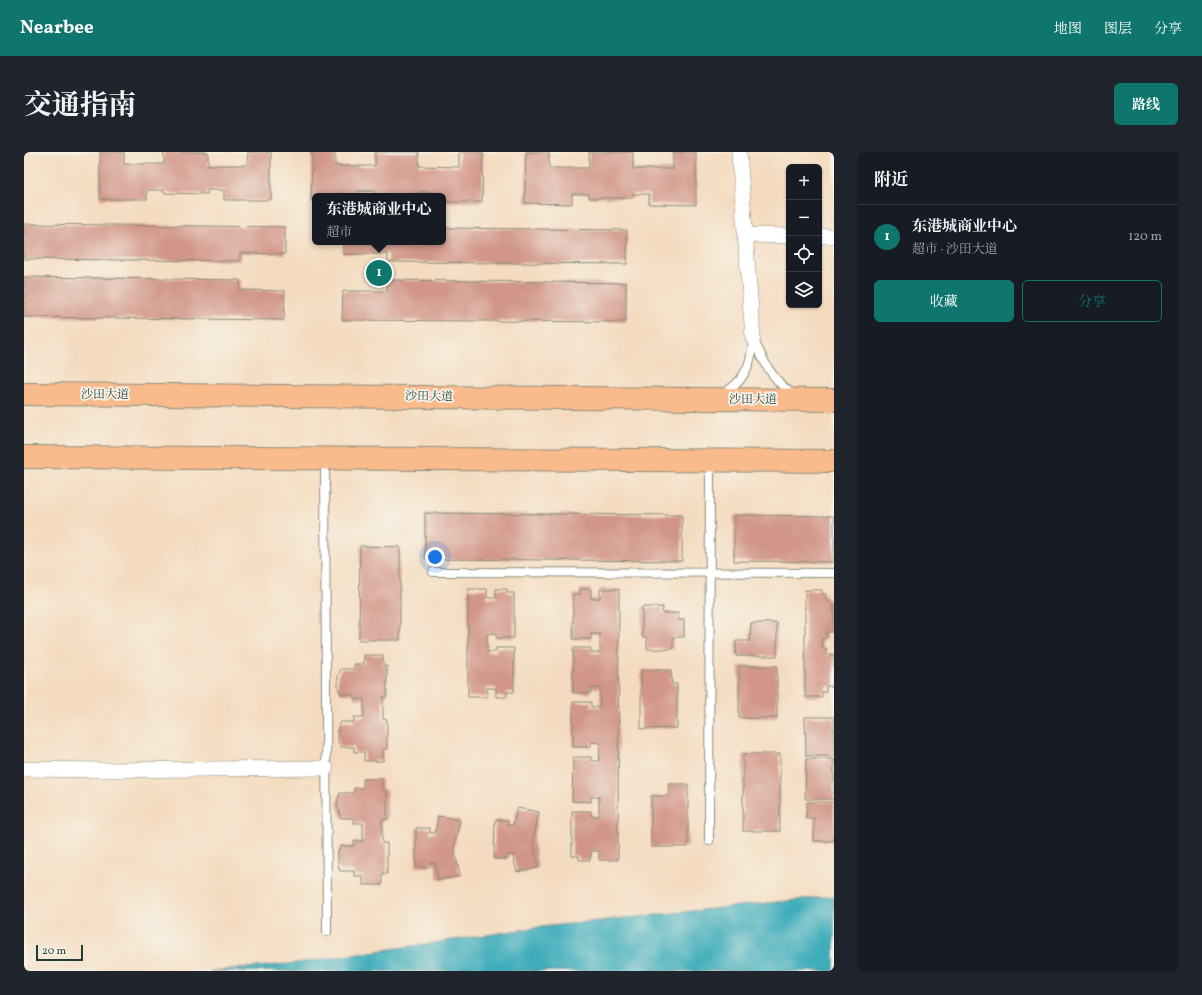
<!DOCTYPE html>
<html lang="zh">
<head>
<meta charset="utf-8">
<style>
	:root { --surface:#171b24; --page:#20242c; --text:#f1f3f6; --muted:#9ea1a6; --line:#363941; --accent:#0f766e }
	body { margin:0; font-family:Vollkorn,"Noto Serif SC",serif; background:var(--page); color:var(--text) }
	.controls { position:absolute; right:12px; top:12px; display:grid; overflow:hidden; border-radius:6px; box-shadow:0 1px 3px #0004 }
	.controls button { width:36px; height:36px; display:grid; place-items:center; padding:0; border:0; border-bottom:1px solid var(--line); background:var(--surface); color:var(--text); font:20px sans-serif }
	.scale { position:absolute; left:12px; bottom:10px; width:47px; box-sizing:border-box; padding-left:4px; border:2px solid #1f3d34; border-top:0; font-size:11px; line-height:14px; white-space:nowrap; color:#1f3d34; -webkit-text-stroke:3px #f7f3e8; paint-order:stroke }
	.you { position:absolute; left:411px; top:405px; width:14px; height:14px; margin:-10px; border:3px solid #fff; border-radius:50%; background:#1a73e8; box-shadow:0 0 0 6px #1a73e833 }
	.badge { display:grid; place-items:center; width:26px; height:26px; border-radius:50%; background:var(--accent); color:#fff; font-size:13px; font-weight:700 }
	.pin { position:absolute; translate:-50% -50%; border:2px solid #fff; box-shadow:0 1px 4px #0006 }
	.popup { position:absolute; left:288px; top:41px; width:134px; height:52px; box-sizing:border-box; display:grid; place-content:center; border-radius:6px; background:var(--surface); filter:drop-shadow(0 1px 3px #0005); font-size:13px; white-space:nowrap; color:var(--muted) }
	.popup b { font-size:15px; color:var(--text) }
	.popup::after { content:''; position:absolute; left:50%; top:100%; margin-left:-8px; border:8px solid transparent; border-top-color:var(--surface) }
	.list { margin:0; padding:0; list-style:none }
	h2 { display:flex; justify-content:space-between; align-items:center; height:52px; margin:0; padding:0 16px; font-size:17px }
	h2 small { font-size:13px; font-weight:400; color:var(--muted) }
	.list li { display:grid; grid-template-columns:26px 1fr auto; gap:12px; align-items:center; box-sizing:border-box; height:64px; padding:0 16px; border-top:1px solid var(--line) }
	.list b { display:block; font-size:15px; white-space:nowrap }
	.list p { margin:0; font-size:13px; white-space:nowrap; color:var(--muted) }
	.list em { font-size:13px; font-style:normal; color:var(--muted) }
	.actions { display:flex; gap:8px; padding:12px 16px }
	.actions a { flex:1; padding:9px 0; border:1px solid var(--accent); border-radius:6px; text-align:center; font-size:14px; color:var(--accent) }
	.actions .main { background:var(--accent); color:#fff }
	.icon { flex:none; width:22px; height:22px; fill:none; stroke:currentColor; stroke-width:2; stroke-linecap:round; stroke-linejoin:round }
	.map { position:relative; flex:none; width:810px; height:819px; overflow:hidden; border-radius:6px }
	header { display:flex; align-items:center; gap:24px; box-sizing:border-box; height:56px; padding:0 20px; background:var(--accent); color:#fff }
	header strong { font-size:19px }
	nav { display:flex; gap:22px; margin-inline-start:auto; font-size:14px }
	.intro { display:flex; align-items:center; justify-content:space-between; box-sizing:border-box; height:96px; padding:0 24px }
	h1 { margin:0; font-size:28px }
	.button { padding:10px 18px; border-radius:6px; background:var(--accent); color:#fff; font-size:14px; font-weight:700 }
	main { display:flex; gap:24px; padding:0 24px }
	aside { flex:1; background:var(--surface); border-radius:6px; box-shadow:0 1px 3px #0004 }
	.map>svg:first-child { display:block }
	.water { fill:#3fadbc; stroke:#2f7578 }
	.building { fill:#d19688 }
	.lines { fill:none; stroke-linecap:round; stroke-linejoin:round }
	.service-casing { stroke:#8a8c7a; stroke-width:10 }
	.minor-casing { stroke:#8a8c7a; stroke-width:16 }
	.primary-casing { stroke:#8a8c7a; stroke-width:24 }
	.service { stroke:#fff; stroke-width:8 }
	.minor { stroke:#fff; stroke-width:15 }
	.primary { stroke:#fabb8c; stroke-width:22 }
	.labels { text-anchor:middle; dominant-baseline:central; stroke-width:3.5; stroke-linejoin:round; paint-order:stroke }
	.street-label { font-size:12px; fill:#1f3d34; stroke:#f7f3e8 }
</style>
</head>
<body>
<header>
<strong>Nearbee</strong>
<nav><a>地图</a><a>图层</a><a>分享</a></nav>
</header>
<div class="intro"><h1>交通指南</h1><a class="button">路线</a></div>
<main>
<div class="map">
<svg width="810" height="819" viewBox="0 0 810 819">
	<rect width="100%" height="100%" fill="#f7f3e8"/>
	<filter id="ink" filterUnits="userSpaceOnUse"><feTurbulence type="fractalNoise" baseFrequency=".025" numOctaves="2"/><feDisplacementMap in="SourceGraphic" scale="8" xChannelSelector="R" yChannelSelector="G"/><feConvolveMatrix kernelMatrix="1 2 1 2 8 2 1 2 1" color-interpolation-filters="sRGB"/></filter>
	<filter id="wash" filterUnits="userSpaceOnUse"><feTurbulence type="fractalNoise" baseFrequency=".012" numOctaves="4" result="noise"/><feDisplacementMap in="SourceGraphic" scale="16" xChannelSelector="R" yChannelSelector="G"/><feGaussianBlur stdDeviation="0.9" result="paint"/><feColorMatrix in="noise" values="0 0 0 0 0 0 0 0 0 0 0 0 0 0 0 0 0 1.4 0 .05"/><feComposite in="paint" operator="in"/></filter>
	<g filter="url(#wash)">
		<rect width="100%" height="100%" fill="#f4dbbf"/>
		<path class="water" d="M810,744V819H186L265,812L517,775Z"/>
		<g id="blocks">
			<g class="building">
				<path d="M76,0H100V12H140V0H184V13H223L224,0H247V48H200V38H183V42L140,41L139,38H123V47H76Z"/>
				<path d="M288,0H311V14H351V0H395V14L435,15V0H459L458,50H419V44H412V40H395V44L351,43V39H334V44H291V49H287Z"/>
				<path d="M502,0H525V16H565V0H609V17H649V0H672V53L625,52V42H609V46H565V42H548V52L501,51Z"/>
				<path d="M0,72L261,75V102L216,101V109L0,107Z"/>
				<path d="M419,76L603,78V112L364,110V102H319V90H419Z"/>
				<path d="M0,125L216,128V138L261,139L260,168L0,165Z"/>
				<path d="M363,128L602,131V170L318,168L319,139H363Z"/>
				<path d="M401,361L658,363V409L401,407Z"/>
				<path d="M710,363L810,364V410L710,409Z"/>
				<path d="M336,394L376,395V488H335Z"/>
				<path d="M444,437H463V446H472V437H483V441H490V486H472V481L463,482V500H472V496H490V540H483V545H472V536H463V545H444Z"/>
				<path d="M556,437H567V447L576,446V437H595L594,708H575V699H567L566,708H555V704H548V659H567V664H575V645H567V650L548,649L549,605H567V609H575L576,591L567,590V595H549V550H567V555H576V536H567V541H549V496H567V501H576V482H567V487H549V442H556Z"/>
				<path d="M781,438H798V442H802V449H810V480H802V487L798,486V496H802V503L810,502V534H802V540H798V545H781Z"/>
				<path d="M618,455H639L638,461H654V468H660V485H649V497H623V485H618Z"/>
				<path d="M727,471H753V504H712V489H726Z"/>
				<path d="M340,503H359V514H363V545H359V567L363,568V597L359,598V609H340V600H330V595H317L314,589V576L317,570H330V565H340V547H330V542H317L314,536V523L317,517H330V512H340Z"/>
				<rect x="715" y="514" width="38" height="52"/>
				<path d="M617,518H647L648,532H653V576L617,577Z"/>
				<path d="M781,565H810V604H782Z"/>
				<rect x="719" y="602" width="37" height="77"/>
				<path d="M782,607H810V647H781Z"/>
				<path d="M339,627H358V638H363V668H358V691H363V722L358,721V733H339V724H330V719H316L314,713V700L317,694H330V689H339V671H330V666H317L313,653L314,647L316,641H330V636H339Z"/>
				<path d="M644,632H664V695H627V644H645Z"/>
				<path d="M783,650H810V689H790V666H782Z"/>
				<path d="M493,656L515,660L509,688L514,716L493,720L489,703H484V707H470L471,668H484V673H489Z"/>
				<path d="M414,664L436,668L430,696L436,724L414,728L411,711H406V715H392V676H406V681H411Z"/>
			</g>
		</g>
	</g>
	<g filter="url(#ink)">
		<use href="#blocks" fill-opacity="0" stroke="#8a8c7a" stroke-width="1"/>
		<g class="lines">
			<defs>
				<g id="service">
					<path d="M729,186C738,206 749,231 770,242"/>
					<path d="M699,241C720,231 728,210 729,188"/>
					<path d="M301,307L303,780"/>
					<path d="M409,420L810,421"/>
					<path d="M685,689L686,309"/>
				</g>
				<g id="minor">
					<path d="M715,0L729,186"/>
					<path d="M722,83L765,84"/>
					<path d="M795,84H810"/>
					<path d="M0,617L79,618L302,616"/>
				</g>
				<g id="primary">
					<path d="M0,242L810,248"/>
					<path d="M0,305L810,309"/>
				</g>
			</defs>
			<use href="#service" class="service-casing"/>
			<use href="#minor" class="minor-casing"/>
			<use href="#primary" class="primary-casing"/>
			<use href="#service" class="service"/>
			<use href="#minor" class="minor"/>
			<use href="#primary" class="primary"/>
		</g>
	</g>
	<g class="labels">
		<g class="street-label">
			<text x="81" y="243">沙田大道</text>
			<text transform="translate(405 245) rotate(1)">沙田大道</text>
			<text x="729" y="248">沙田大道</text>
		</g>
	</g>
</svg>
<div class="controls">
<button>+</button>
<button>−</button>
<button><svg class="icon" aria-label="locate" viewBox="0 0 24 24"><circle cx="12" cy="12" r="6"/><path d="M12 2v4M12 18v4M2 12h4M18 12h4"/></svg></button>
<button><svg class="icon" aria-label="layers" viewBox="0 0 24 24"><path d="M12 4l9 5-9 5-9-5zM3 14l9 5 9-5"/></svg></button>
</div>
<div class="scale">20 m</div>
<div class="you"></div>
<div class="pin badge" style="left:355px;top:121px">1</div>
<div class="popup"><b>东港城商业中心</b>超市</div>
</div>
<aside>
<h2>附近<small></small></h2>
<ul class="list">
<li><span class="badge">1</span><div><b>东港城商业中心</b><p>超市 · 沙田大道</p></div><em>120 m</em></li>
</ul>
<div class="actions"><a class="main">收藏</a><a>分享</a></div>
</aside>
</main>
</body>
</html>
